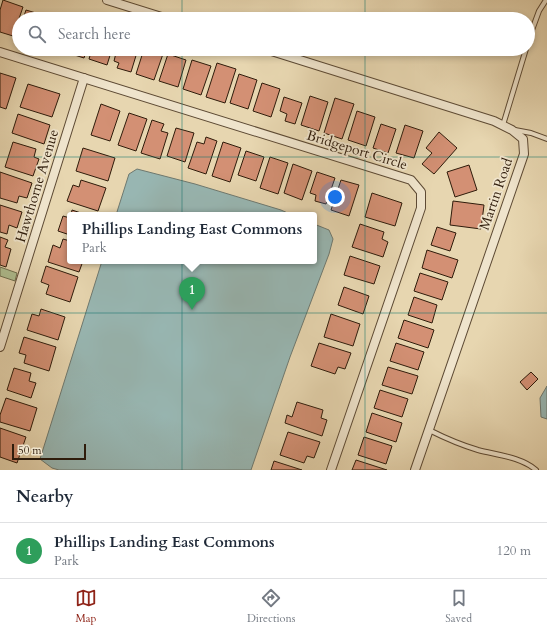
<!DOCTYPE html>
<html lang="en">
<head>
<meta charset="utf-8">
<style>
	:root { --surface:#fff; --page:#f6f6f7; --text:#1f2937; --muted:#747a83; --line:#e0e1e3; --accent:#8f2418 }
	body { margin:0; font-family:Cardo,serif; background:var(--page); color:var(--text) }
	.scale { position:absolute; left:12px; bottom:10px; width:74px; box-sizing:border-box; padding-left:4px; border:2px solid #2f1c0b; border-top:0; font-size:11px; line-height:14px; white-space:nowrap; color:#2f1c0b; -webkit-text-stroke:3px #efe4cc; paint-order:stroke }
	.you { position:absolute; left:335px; top:197px; width:14px; height:14px; margin:-10px; border:3px solid #fff; border-radius:50%; background:#1a73e8; box-shadow:0 0 0 6px #1a73e833 }
	.badge { display:grid; place-items:center; width:26px; height:26px; border-radius:50%; background:var(--accent); color:#fff; font-size:13px; font-weight:700 }
	.pin { position:absolute; translate:-50% -33px; filter:drop-shadow(0 1px 2px #0008) }
	.pin::after { content:''; position:absolute; top:21px; width:14px; height:12px; background:inherit; clip-path:polygon(0 0,100% 0,50% 100%) }
	.popup { position:absolute; left:67px; top:212px; width:250px; height:52px; box-sizing:border-box; display:grid; place-content:center; border-radius:4px; background:var(--surface); filter:drop-shadow(0 1px 3px #0005); font-size:13px; white-space:nowrap; color:var(--muted) }
	.popup b { font-size:15px; color:var(--text) }
	.popup::after { content:''; position:absolute; left:50%; top:100%; margin-left:-8px; border:8px solid transparent; border-top-color:var(--surface) }
	.list { margin:0; padding:0; list-style:none }
	h2 { display:flex; justify-content:space-between; align-items:center; height:52px; margin:0; padding:0 16px; font-size:17px }
	h2 small { font-size:13px; font-weight:400; color:var(--muted) }
	.list li { display:grid; grid-template-columns:26px 1fr auto; gap:12px; align-items:center; box-sizing:border-box; height:56px; padding:0 16px; border-top:1px solid var(--line) }
	.list b { display:block; font-size:15px; white-space:nowrap }
	.list p { margin:0; font-size:13px; white-space:nowrap; color:var(--muted) }
	.list em { font-size:13px; font-style:normal; color:var(--muted) }
	.icon { flex:none; width:22px; height:22px; fill:none; stroke:currentColor; stroke-width:2; stroke-linecap:round; stroke-linejoin:round }
	.map { position:relative; flex:none; width:547px; height:470px; overflow:hidden }
	.search { position:absolute; background:var(--surface); box-shadow:0 2px 6px #0003; left:12px; right:12px; top:12px; height:44px; display:flex; align-items:center; gap:10px; box-sizing:border-box; padding:0 14px; border-radius:22px; color:var(--muted); font-size:15px }
	.sheet { height:108px; background:var(--surface) }
	nav { display:flex; justify-content:space-around; align-items:center; box-sizing:border-box; height:56px; border-top:1px solid var(--line); background:var(--surface); font-size:11px; color:var(--muted) }
	nav a { display:grid; justify-items:center; gap:2px }
	nav .on { color:var(--accent) }
	.map>svg:first-child { display:block }
	.green { fill:#afbf91; stroke:#6f6e4e }
	.water { fill:#98b7b3; stroke:#6e7970 }
	.building { fill:#d39074; stroke:#2f1c0b }
	.lines { fill:none; stroke-linecap:round; stroke-linejoin:round }
	.service-casing { stroke:#5d4a34; stroke-width:6 }
	.minor-casing { stroke:#5d4a34; stroke-width:10 }
	.service { stroke:#efe4cc; stroke-width:4 }
	.minor { stroke:#efe4cc; stroke-width:8 }
	.grid { fill:none; stroke:#0f766e; stroke-width:1; stroke-opacity:0.55 }
	.labels { text-anchor:middle; dominant-baseline:central; stroke-width:3.5; stroke-linejoin:round; paint-order:stroke }
	.street-label { font-size:14px; fill:#2f1c0b; stroke:#efe4cc }
</style>
</head>
<body>
<div class="map">
<svg width="547" height="470" viewBox="0 0 547 470">
	<rect width="100%" height="100%" fill="#e7d6b0"/>
	<filter id="stains"><feTurbulence type="fractalNoise" baseFrequency=".005" numOctaves="4"/><feColorMatrix values="0 0 0 0 .2 0 0 0 0 .09 0 0 0 0 .02 0 0 0 .5 -.17"/></filter>
	<radialGradient id="worn" r=".72"><stop offset=".6" stop-color="#630" stop-opacity="0"/><stop offset="1" stop-color="#630" stop-opacity=".3"/></radialGradient>
	<path class="green" d="M0,267L17,273L15,281L0,276Z"/>
	<g class="water">
		<path d="M137,169L195,184L281,210L292,215H116L129,174Z"/>
		<path d="M314,224L329,230L333,239L329,254L290,357L251,470H59L52,468L40,459L102,261H314Z"/>
		<path d="M547,386V419L541,417L540,398Z"/>
	</g>
	<g class="building">
		<path d="M3,0L23,7L13,36L0,32V10Z"/>
		<path d="M26,10L46,16L45,19H23Z"/>
		<path d="M66,49H87L84,58L65,52Z"/>
		<path d="M92,49H112L107,65L89,59Z"/>
		<path d="M117,49H138L131,72L117,68L119,63L114,61Z"/>
		<path d="M144,49H157L164,51L154,80L136,74Z"/>
		<path d="M168,54L186,60L178,87L159,81Z"/>
		<path d="M192,60L211,66L201,95L183,89Z"/>
		<path d="M217,63L236,69L225,103L206,97Z"/>
		<path d="M0,73L16,78L6,109L0,107Z"/>
		<path d="M239,74L257,80L248,109L230,103Z"/>
		<path d="M262,83L280,89L271,117L253,111Z"/>
		<path d="M28,84L60,94L52,117L20,107Z"/>
		<path d="M310,96L328,102L319,131L301,125Z"/>
		<path d="M284,97L302,103L295,124L285,121L287,114L280,111Z"/>
		<path d="M335,98L354,104L342,139L324,133Z"/>
		<path d="M101,104L120,111L110,141L91,135Z"/>
		<path d="M357,111L375,117L366,146L348,140Z"/>
		<path d="M129,113L147,119L136,151L118,145Z"/>
		<path d="M18,114L50,125L44,144L12,133Z"/>
		<path d="M152,120L164,124L161,131L168,133L160,159L141,153Z"/>
		<path d="M381,124L396,129L388,153L373,148Z"/>
		<path d="M405,125L423,131L414,158L396,153Z"/>
		<path d="M176,128L194,133L185,162L167,156Z"/>
		<path d="M439,132L457,148L434,174L422,164L432,153L426,148Z"/>
		<path d="M206,137L217,141L206,174L188,168L197,142L204,144Z"/>
		<path d="M13,142L36,149L34,157L39,159L33,176L5,167Z"/>
		<path d="M223,142L241,148L230,182L212,176Z"/>
		<path d="M83,148L115,158L108,181L76,171Z"/>
		<path d="M246,151L264,157L256,181L238,175Z"/>
		<path d="M270,157L288,163L278,194L260,188Z"/>
		<path d="M293,164L312,171L302,200L284,193Z"/>
		<path d="M469,165L477,190L455,197L447,172Z"/>
		<path d="M0,172L32,183L27,198L19,196L17,203L0,198Z"/>
		<path d="M317,172L335,178L326,204L315,201L316,195L310,193Z"/>
		<path d="M81,180L106,188L98,211L67,201L73,185L79,187Z"/>
		<path d="M341,180L359,185L349,216L331,210Z"/>
		<path d="M372,193L402,203L395,226L365,217Z"/>
		<path d="M453,201L484,205L481,229L450,225Z"/>
		<path d="M0,205L22,212L17,228L9,225L7,234L0,232Z"/>
		<path d="M72,210L87,215H71Z"/>
		<path d="M63,216L70,218V217V235L58,231Z"/>
		<path d="M360,224L384,232L382,239L388,242L383,257L352,247Z"/>
		<path d="M437,227L456,233L450,251L431,245Z"/>
		<path d="M0,237L8,240L5,247L11,249L6,267L0,265Z"/>
		<path d="M63,239L70,241V261H83L79,272L48,262L53,245L60,248Z"/>
		<path d="M427,250L458,260L452,278L422,268Z"/>
		<path d="M350,256L380,266L374,284L344,275Z"/>
		<path d="M46,266L78,277L70,302L46,294L49,285L41,282Z"/>
		<path d="M420,273L448,282L442,300L414,291Z"/>
		<path d="M344,287L369,296L363,314L338,305Z"/>
		<path d="M414,297L437,305L432,323L408,315Z"/>
		<path d="M41,309L65,317L58,340L27,330L32,314L39,316Z"/>
		<path d="M331,314L360,324L353,346L324,337Z"/>
		<path d="M404,320L434,330L428,348L398,338Z"/>
		<path d="M24,337L56,347L49,371L24,363L26,355L19,353Z"/>
		<path d="M319,343L351,353L345,369L338,367L335,374L311,366Z"/>
		<path d="M396,343L424,352L418,370L390,361Z"/>
		<path d="M388,367L418,376L412,394L382,385Z"/>
		<path d="M14,368L31,373L29,381L36,383L31,398L7,390Z"/>
		<path d="M531,372L538,379L527,390L520,382Z"/>
		<path d="M380,390L408,399L402,417L374,408Z"/>
		<path d="M6,398L37,408L30,431L0,422V415Z"/>
		<path d="M297,402L323,410L321,418L327,420L322,436L285,423L287,415L292,417Z"/>
		<path d="M372,413L402,423L396,442L366,432Z"/>
		<path d="M0,428L26,437L17,463L0,457Z"/>
		<path d="M288,432L320,442L314,458L307,456L304,463L280,455Z"/>
		<path d="M364,437L392,446L386,464L358,455Z"/>
		<path d="M356,460L387,470H352Z"/>
		<path d="M274,461L302,470H271Z"/>
	</g>
	<g class="lines">
		<defs>
			<g id="service">
				<path d="M528,41L539,11L546,0"/>
				<path d="M503,125L526,49"/>
				<path d="M515,130L531,133L547,139"/>
				<path d="M429,430C445,438 461,445 478,450C497,455 521,457 536,470"/>
			</g>
			<g id="minor">
				<path d="M107,0L168,19"/>
				<path d="M265,49L494,121L512,130L523,139L524,154L415,470"/>
				<path d="M0,52L411,180L421,192V208L331,470"/>
				<path d="M0,347L84,78"/>
			</g>
		</defs>
		<use href="#service" class="service-casing"/>
		<use href="#minor" class="minor-casing"/>
		<use href="#service" class="service"/>
		<use href="#minor" class="minor"/>
	</g>
	<path class="grid" d="M182,0V19M365,0V19M182,49V470M365,49V470M0,157H547M0,313H547"/>
	<g class="labels">
		<g class="street-label">
			<text transform="translate(357 150) rotate(17)">Bridgeport Circle</text>
			<text transform="translate(37 186) rotate(-73)">Hawthorne Avenue</text>
			<text transform="translate(496 194) rotate(-71)">Martin Road</text>
		</g>
	</g>
	<rect width="100%" height="100%" filter="url(#stains)"/>
	<rect width="100%" height="100%" fill="url(#worn)"/>
</svg>
<div class="scale">50 m</div>
<div class="you"></div>
<div class="pin badge" style="left:192px;top:310px;background:#2e9e5b">1</div>
<div class="popup"><b>Phillips Landing East Commons</b>Park</div>
<div class="search"><svg class="icon" aria-label="search" viewBox="0 0 24 24"><circle cx="10" cy="10" r="6"/><path d="M15 15l6 6"/></svg>Search here</div>
</div>
<section class="sheet">
<h2>Nearby<small></small></h2>
<ul class="list">
<li><span class="badge" style="background:#2e9e5b">1</span><div><b>Phillips Landing East Commons</b><p>Park</p></div><em>120 m</em></li>
</ul>
</section>
<nav>
<a class="on"><svg class="icon" aria-label="map" viewBox="0 0 24 24"><path d="M3 6l6-2 6 2 6-2v14l-6 2-6-2-6 2zM9 4v14M15 6v14"/></svg>Map</a>
<a><svg class="icon" aria-label="directions" viewBox="0 0 24 24"><path d="M12 3l9 9-9 9-9-9zM9 14v-3h6M13 9l2 2-2 2"/></svg>Directions</a>
<a><svg class="icon" aria-label="saved" viewBox="0 0 24 24"><path d="M7 4h10v16l-5-4-5 4z"/></svg>Saved</a>
</nav>
</body>
</html>
